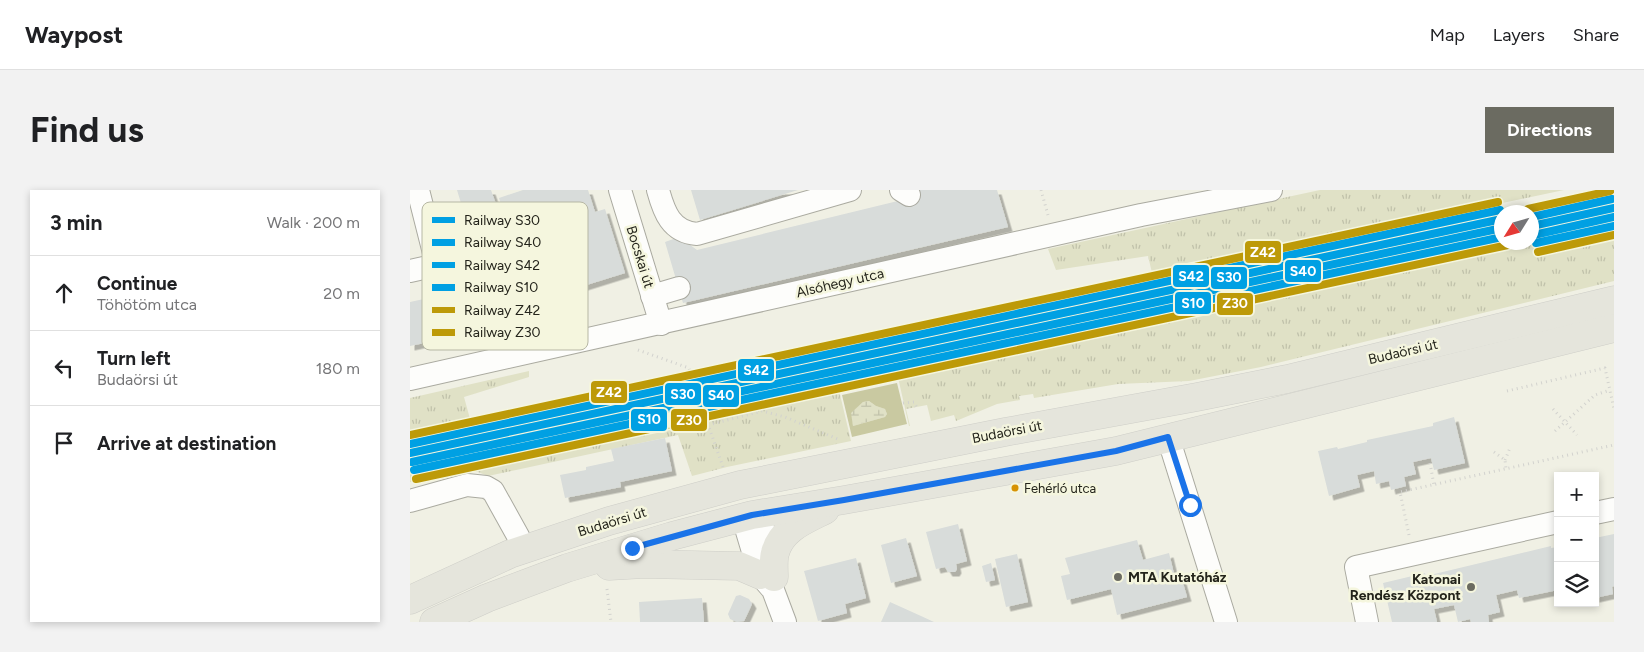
<!DOCTYPE html>
<html lang="en">
<head>
<meta charset="utf-8">
<style>
	:root { --surface:#fff; --page:#f2f2f2; --text:#202124; --muted:#757577; --line:#e0e0e0; --accent:#6b6b61 }
	body { margin:0; font-family:Figtree,sans-serif; background:var(--page); color:var(--text) }
	.controls { position:absolute; right:15px; bottom:15px; display:grid; overflow:hidden; border-radius:0px; box-shadow:0 2px 8px #0003 }
	.controls button { width:45px; height:45px; display:grid; place-items:center; padding:0; border:0; border-bottom:1px solid var(--line); background:var(--surface); color:var(--text); font:25px sans-serif }
	.compass { position:absolute; left:1084px; top:15px; width:45px; height:45px; border-radius:50%; background:var(--surface); box-shadow:0 2px 8px #0003; rotate:233deg }
	.stop { position:absolute; width:15px; height:15px; margin:-11px; border:4px solid #1a73e8; border-radius:50%; background:#fff }
	.stop.end { background:#1a73e8; border-color:#fff; box-shadow:0 1px 5px #0008 }
	.list { margin:0; padding:0; list-style:none }
	h2 { display:flex; justify-content:space-between; align-items:center; height:65px; margin:0; padding:0 20px; font-size:21px }
	h2 small { font-size:16px; font-weight:400; color:var(--muted) }
	.list li { display:grid; grid-template-columns:32px 1fr auto; gap:15px; align-items:center; box-sizing:border-box; height:75px; padding:0 20px; border-top:1px solid var(--line) }
	.list b { display:block; font-size:19px; white-space:nowrap }
	.list p { margin:0; font-size:16px; white-space:nowrap; color:var(--muted) }
	.list em { font-size:16px; font-style:normal; color:var(--muted) }
	.icon { flex:none; width:28px; height:28px; fill:none; stroke:currentColor; stroke-width:2; stroke-linecap:round; stroke-linejoin:round }
	.map { position:relative; flex:none; width:1204px; height:432px; overflow:hidden; border-radius:0px }
	header { display:flex; align-items:center; gap:30px; box-sizing:border-box; height:70px; padding:0 25px; background:var(--surface); border-bottom:1px solid var(--line) }
	header strong { font-size:24px }
	nav { display:flex; gap:28px; margin-inline-start:auto; font-size:18px }
	.intro { display:flex; align-items:center; justify-content:space-between; box-sizing:border-box; height:120px; padding:0 30px }
	h1 { margin:0; font-size:35px }
	.button { padding:12px 22px; border-radius:0px; background:var(--accent); color:#fff; font-size:18px; font-weight:700 }
	main { display:flex; gap:30px; padding:0 30px }
	aside { flex:1; background:var(--surface); border-radius:0px; box-shadow:0 2px 8px #0003 }
	.map>svg:first-child { display:block }
	.grass { fill:url(#grass-tufts) }
	.wetland { fill:url(#wetland-marsh) }
	.water { fill:#c9c9a1; fill-rule:evenodd }
	.building { fill:#d8dcda; filter:url(#shadow) }
	.lines { fill:none; stroke-linecap:round; stroke-linejoin:round }
	.minor-casing { stroke:#aaaaa0; stroke-width:24 }
	.major-casing { stroke:#cecec8; stroke-width:29 }
	.path { stroke:#d2d2ce; stroke-width:3; stroke-dasharray:1 4; stroke-linecap:butt }
	.minor { stroke:#fdfdfb; stroke-width:22 }
	.major { stroke:#e5e5dc; stroke-width:28 }
	.rail-1-casing { stroke:#f5f6de; stroke-width:11 }
	.rail-2-casing { stroke:#f5f6de; stroke-width:11 }
	.rail-3-casing { stroke:#f5f6de; stroke-width:11 }
	.rail-4-casing { stroke:#f5f6de; stroke-width:11 }
	.rail-5-casing { stroke:#f5f6de; stroke-width:11 }
	.rail-6-casing { stroke:#f5f6de; stroke-width:11 }
	.rail-1 { stroke:#00a0e3; stroke-width:8 }
	.rail-2 { stroke:#00a0e3; stroke-width:8 }
	.rail-3 { stroke:#00a0e3; stroke-width:8 }
	.rail-4 { stroke:#00a0e3; stroke-width:8 }
	.rail-5 { stroke:#bd9a08; stroke-width:8 }
	.rail-6 { stroke:#bd9a08; stroke-width:8 }
	.route { stroke:#1a73e8; stroke-width:6 }
	.bus-dot { fill:#d79204; stroke:#f5f6de; stroke-width:2 }
	.poi-dot { fill:#6b6b61; stroke:#f5f6de; stroke-width:2 }
	.labels { text-anchor:middle; dominant-baseline:central; stroke-width:5; stroke-linejoin:round; paint-order:stroke }
	.bus-label { font-size:13px; fill:#24241b; stroke:#f5f6de; text-anchor:start }
	.street-label { font-size:14px; fill:#24241b; stroke:#f5f6de }
	.poi-label { font-size:14px; font-weight:bold; fill:#24241b; stroke:#f5f6de; text-anchor:start }
	.key { fill:#f5f6de; stroke:#b6b7a4; stroke-width:1 }
	.key-label { font-size:14px; fill:#24241b }
	.line-badge { stroke:#f5f6de; stroke-width:2 }
	.badge-label { font-size:14px; text-anchor:middle; font-weight:bold; fill:#fff }
</style>
</head>
<body>
<header>
<strong>Waypost</strong>
<nav><a>Map</a><a>Layers</a><a>Share</a></nav>
</header>
<div class="intro"><h1>Find us</h1><a class="button">Directions</a></div>
<main>
<aside>
<h2>3 min<small>Walk · 200 m</small></h2>
<ul class="list">
<li><svg class="icon" aria-label="ahead" viewBox="0 0 24 24"><path d="M12 20V5M6 11l6-6 6 6"/></svg><div><b>Continue</b><p>Töhötöm utca</p></div><em>20 m</em></li>
<li><svg class="icon" aria-label="left" viewBox="0 0 24 24"><path d="M17 20v-9H6M10 6l-5 5 5 5"/></svg><div><b>Turn left</b><p>Budaörsi út</p></div><em>180 m</em></li>
<li><svg class="icon" aria-label="arrive" viewBox="0 0 24 24"><path d="M6 21V4h12l-3 4 3 4H6"/></svg><div><b>Arrive at destination</b></div></li>
</ul>
</aside>
<div class="map">
<svg width="1204" height="432" viewBox="0 0 1204 432">
	<defs>
		<pattern id="grass-tufts" width="24" height="20" patternUnits="userSpaceOnUse" patternTransform="scale(1.25)"><rect width="24" height="20" fill="#e0e1c6"/><path d="M3 7l-1-3M5 7V3M7 7l1-3M15 17l-1-3M17 17v-4M19 17l1-3" fill="none" stroke="#c0c1aa"/></pattern>
		<pattern id="wetland-marsh" width="20" height="14" patternUnits="userSpaceOnUse" patternTransform="scale(1.25)"><rect width="20" height="14" fill="#e0e1c6"/><path d="M1 5h8M5 5V1M11 12h8M15 12V8" fill="none" stroke="#c0c1aa"/></pattern>
		<filter id="shadow"><feDropShadow dx="4.5" dy="4.5" stdDeviation="0" flood-color="#0004"/></filter>
	</defs>
	<rect width="100%" height="100%" fill="#f0f0e4"/>
	<g class="grass">
		<path d="M910,0H1154L743,87L738,66L646,80L638,59Z"/>
		<path d="M1204,31V91L851,177L779,191L708,194L624,208L623,204L609,206L610,210L587,214L546,231L544,225L521,231L517,215L496,219L500,236H499L487,183L1101,53L1122,52V48Z"/>
		<path d="M119,181V187L54,207L62,236L0,250V208Z"/>
		<path d="M428,196L441,251L317,277L282,286L268,245L78,286L63,280L0,292V279L140,249L264,227L295,226Z"/>
	</g>
	<path class="wetland" d="M459,211L466,216L475,219L477,224L475,227L443,236L440,223L453,212Z"/>
	<path class="water" d="M487,193L497,234L442,247L432,205ZM459,211L466,216L475,219L477,224L475,227L443,236L441,223L453,212Z"/>
	<g class="building">
		<path d="M47,0H81L89,23L57,33Z"/>
		<path d="M113,0H178L185,22L195,19L215,83L122,112L118,99L61,117L44,65L69,57L79,86L110,76L89,8Z"/>
		<path d="M281,0H388L290,30Z"/>
		<path d="M502,0H587L598,37L273,113L255,52L269,47L287,60L496,9Z"/>
		<path d="M23,107L33,149L0,156V112Z"/>
		<path d="M1044,227L1055,273L1024,280L1021,268L1003,272L1006,284L994,287L996,296L981,300L979,291L966,294L964,281L947,285L950,297L919,306L908,261L927,257L928,259L957,252V250L1023,236V233Z"/>
		<path d="M255,248L262,281L210,292L211,297L155,308L150,285L176,280V277L204,271L201,259Z"/>
		<path d="M548,334L557,371L546,374L547,379L545,382H538L535,377L526,379L516,342Z"/>
		<path d="M1204,344V396L1202,397L1203,404L1185,408V348Z"/>
		<path d="M496,348L507,386L481,393L471,355Z"/>
		<path d="M727,350L733,370L759,363L765,388L771,386L777,407L707,425L701,399L657,410L651,386L660,384L655,368Z"/>
		<path d="M1141,356V358L1148,357V400L1109,408L1107,400L1086,405L1090,422L1078,425L1079,432H1061L1060,429L1048,432L1044,415L1024,419L1027,432H982L973,393L1015,383L1016,386Z"/>
		<path d="M607,364L618,412L596,417L585,369Z"/>
		<path d="M446,368L456,408L435,414L437,423L408,431L394,381Z"/>
		<path d="M581,373L585,390L576,392L572,376Z"/>
		<path d="M330,405L339,409L342,414L334,431L327,432L320,429L318,424L326,406Z"/>
		<path d="M292,408L294,432H230L229,412Z"/>
		<path d="M480,412L511,426L524,432H471Z"/>
	</g>
	<g class="lines">
		<defs>
			<g id="minor">
				<path d="M210,0L251,134"/>
				<path d="M248,0C254,22 261,42 287,44L440,0"/>
				<path d="M491,0L499,5"/>
				<path d="M0,81L27,75L8,0"/>
				<path d="M242,106L269,98"/>
				<path d="M0,189L731,25L861,0"/>
				<path d="M758,247L816,432"/>
				<path d="M0,311L57,295L76,297L83,301L108,346L114,360"/>
				<path d="M1185,323L1204,319"/>
				<path d="M352,334L362,377"/>
				<path d="M336,338L350,385L363,400L375,432"/>
				<path d="M957,432L946,377L1148,332"/>
			</g>
			<g id="major">
				<path d="M199,376L234,374L329,376L350,385"/>
				<path d="M364,387C364,380 363,370 365,363C371,339 395,330 415,320"/>
				<path d="M0,410L100,364L199,331L330,295L595,242L787,207L877,189L1204,110"/>
				<path d="M24,432L77,408L157,378L262,346L342,325L434,310L706,261L1204,138"/>
			</g>
		</defs>
		<use href="#minor" class="minor-casing"/>
		<use href="#major" class="major-casing"/>
		<g class="path">
			<path d="M631,0L638,25"/>
			<path d="M228,160L279,178L289,223L295,226L313,277"/>
			<path d="M1097,201L1195,178L1204,219"/>
			<path d="M493,213L504,212L507,218"/>
			<path d="M1143,219L1167,245"/>
			<path d="M298,235L352,221L375,227L430,250"/>
			<path d="M1145,241L1185,205L1200,200"/>
			<path d="M1084,262L1095,270L1096,279"/>
			<path d="M1095,270L1100,258"/>
			<path d="M1020,273L1024,295"/>
			<path d="M999,345L990,302L1204,255"/>
			<path d="M197,399L201,432"/>
		</g>
		<use href="#minor" class="minor"/>
		<use href="#major" class="major"/>
		<defs>
			<g id="rail-1">
				<path d="M1122,36L1204,18"/>
				<path d="M0,263L1092,29"/>
			</g>
			<g id="rail-2">
				<path d="M1124,45L1204,27"/>
				<path d="M2,272L1092,38"/>
			</g>
			<g id="rail-3">
				<path d="M1122,27L1202,9"/>
				<path d="M0,254L1090,20"/>
			</g>
			<g id="rail-4">
				<path d="M1126,53L1204,36"/>
				<path d="M4,280L1092,47"/>
			</g>
			<g id="rail-5">
				<path d="M1118,19L1200,1"/>
				<path d="M0,245L1088,12"/>
			</g>
			<g id="rail-6">
				<path d="M1128,62L1204,45"/>
				<path d="M6,289L1098,55"/>
			</g>
		</defs>
		<use href="#rail-1" class="rail-1-casing"/>
		<use href="#rail-2" class="rail-2-casing"/>
		<use href="#rail-3" class="rail-3-casing"/>
		<use href="#rail-4" class="rail-4-casing"/>
		<use href="#rail-5" class="rail-5-casing"/>
		<use href="#rail-6" class="rail-6-casing"/>
		<use href="#rail-1" class="rail-1"/>
		<use href="#rail-2" class="rail-2"/>
		<use href="#rail-3" class="rail-3"/>
		<use href="#rail-4" class="rail-4"/>
		<use href="#rail-5" class="rail-5"/>
		<use href="#rail-6" class="rail-6"/>
	</g>
	<g class="lines">
		<path class="route" d="M222,358L342,325L434,310L706,261L758,247L780,315"/>
	</g>
	<circle class="bus-dot" cx="605" cy="298" r="4.5"/>
	<g class="poi-dot">
		<circle cx="708" cy="387" r="5"/>
		<circle cx="1061" cy="397" r="5"/>
	</g>
	<g class="labels">
		<g class="bus-label">
			<text x="614" y="298">Fehérló utca</text>
		</g>
		<g class="street-label">
			<text transform="translate(230 67) rotate(73)">Bocskai út</text>
			<text transform="translate(430 93) rotate(-13)">Alsóhegy utca</text>
			<text transform="translate(993 162) rotate(-13)">Budaörsi út</text>
			<text transform="translate(597 242) rotate(-11)">Budaörsi út</text>
			<text transform="translate(202 332) rotate(-17)">Budaörsi út</text>
		</g>
		<g class="poi-label">
			<text x="718" y="387">MTA Kutatóház</text>
			<text x="1051" y="389" text-anchor="end">Katonai<tspan x="1051" dy="16">Rendész Központ</tspan></text>
		</g>
	</g>
	<rect x="12" y="12" width="166" height="148" rx="8" class="key"/>
	<rect x="22" y="27" width="23" height="6" fill="#00a0e3"/>
	<rect x="22" y="49" width="23" height="7" fill="#00a0e3"/>
	<rect x="22" y="72" width="23" height="6" fill="#00a0e3"/>
	<rect x="22" y="94" width="23" height="7" fill="#00a0e3"/>
	<rect x="22" y="117" width="23" height="6" fill="#bd9a08"/>
	<rect x="22" y="139" width="23" height="7" fill="#bd9a08"/>
	<g class="key-label">
		<text x="54" y="35">Railway S30</text>
		<text x="54" y="57">Railway S40</text>
		<text x="54" y="80">Railway S42</text>
		<text x="54" y="102">Railway S10</text>
		<text x="54" y="125">Railway Z42</text>
		<text x="54" y="147">Railway Z30</text>
	</g>
	<g class="line-badge">
		<rect x="834" y="50" width="38" height="24" rx="5" fill="#bd9a08"/>
		<rect x="874" y="69" width="38" height="24" rx="5" fill="#00a0e3"/>
		<rect x="762" y="74" width="38" height="24" rx="5" fill="#00a0e3"/>
		<rect x="800" y="76" width="38" height="24" rx="5" fill="#00a0e3"/>
		<rect x="764" y="101" width="38" height="24" rx="5" fill="#00a0e3"/>
		<rect x="806" y="102" width="38" height="24" rx="5" fill="#bd9a08"/>
		<rect x="327" y="168" width="38" height="24" rx="5" fill="#00a0e3"/>
		<rect x="180" y="190" width="38" height="24" rx="5" fill="#bd9a08"/>
		<rect x="254" y="192" width="38" height="24" rx="5" fill="#00a0e3"/>
		<rect x="292" y="194" width="38" height="24" rx="5" fill="#00a0e3"/>
		<rect x="220" y="218" width="38" height="24" rx="5" fill="#00a0e3"/>
		<rect x="260" y="218" width="38" height="24" rx="5" fill="#bd9a08"/>
	</g>
	<g class="badge-label">
		<text x="853" y="67">Z42</text>
		<text x="893" y="86">S40</text>
		<text x="781" y="91">S42</text>
		<text x="819" y="92">S30</text>
		<text x="783" y="118">S10</text>
		<text x="825" y="118">Z30</text>
		<text x="346" y="185">S42</text>
		<text x="199" y="207">Z42</text>
		<text x="273" y="209">S30</text>
		<text x="311" y="210">S40</text>
		<text x="239" y="234">S10</text>
		<text x="279" y="235">Z30</text>
	</g>
</svg>
<div class="controls">
<button>+</button>
<button>−</button>
<button><svg class="icon" aria-label="layers" viewBox="0 0 24 24"><path d="M12 4l9 5-9 5-9-5zM3 14l9 5 9-5"/></svg></button>
</div>
<svg class="compass" viewBox="-18 -18 36 36"><path d="M0-13l5 13h-10z" fill="#e53935"/><path d="M0 13l5-13h-10z" fill="#757577"/></svg>
<div class="stop" style="left:780px;top:315px"></div>
<div class="stop end" style="left:222px;top:358px"></div>
</div>
</main>
</body>
</html>
